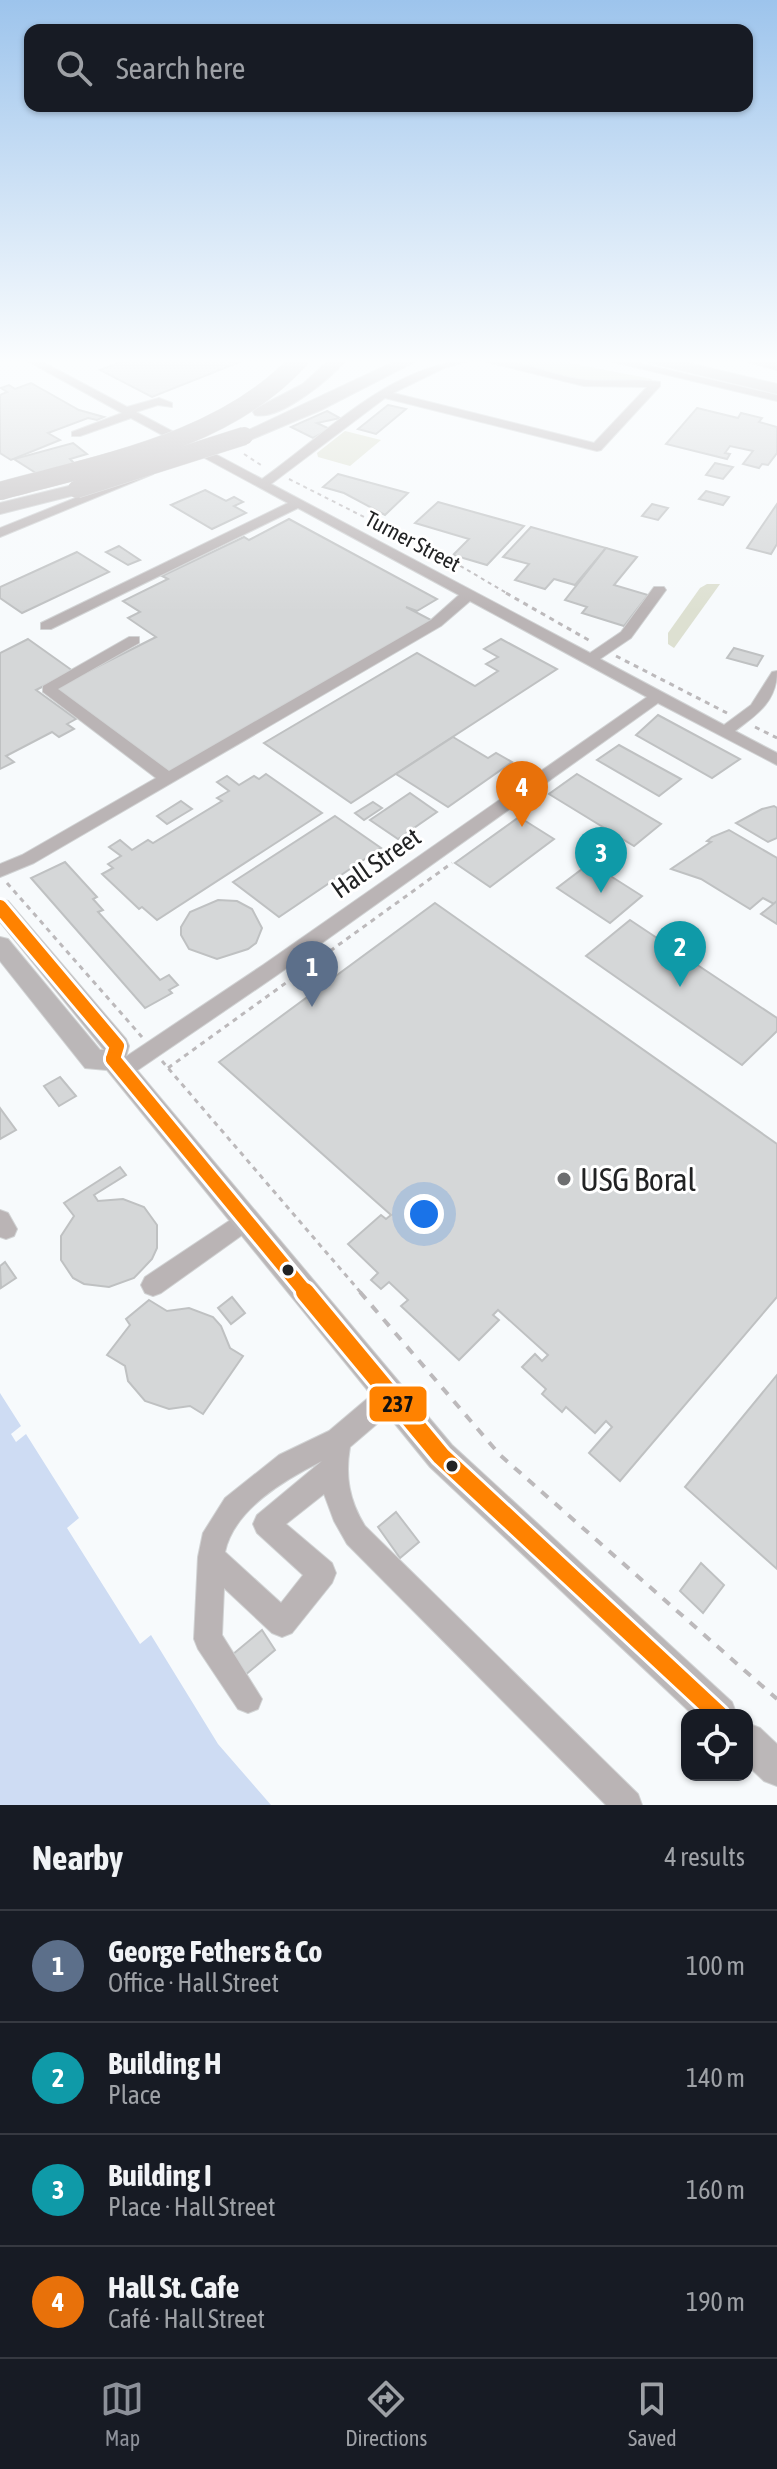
<!DOCTYPE html>
<html lang="en">
<head>
<meta charset="utf-8">
<style>
	:root { --surface:#171b24; --page:#242831; --text:#f1f3f6; --muted:#9ea1a6; --line:#363941; --accent:#8c9099 }
	body { margin:0; font-family:"Asap Condensed",sans-serif; background:var(--page); color:var(--text) }
	.controls { position:absolute; right:24px; bottom:24px; display:grid; overflow:hidden; border-radius:16px; box-shadow:0 2px 6px #0004 }
	.controls button { width:72px; height:72px; display:grid; place-items:center; padding:0; border:0; border-bottom:2px solid var(--line); background:var(--surface); color:var(--text); font:40px sans-serif }
	.you { position:absolute; left:424px; top:1214px; width:28px; height:28px; margin:-20px; border:6px solid #fff; border-radius:50%; background:#1a73e8; box-shadow:0 0 0 12px #1a73e833 }
	.badge { display:grid; place-items:center; width:52px; height:52px; border-radius:50%; background:var(--accent); color:#fff; font-size:26px; font-weight:700 }
	.pin { position:absolute; translate:-50% -66px; filter:drop-shadow(0 2px 4px #0008) }
	.pin::after { content:''; position:absolute; top:42px; width:28px; height:24px; background:inherit; clip-path:polygon(0 0,100% 0,50% 100%) }
	.list { margin:0; padding:0; list-style:none }
	h2 { display:flex; justify-content:space-between; align-items:center; height:104px; margin:0; padding:0 32px; font-size:34px }
	h2 small { font-size:26px; font-weight:400; color:var(--muted) }
	.list li { display:grid; grid-template-columns:52px 1fr auto; gap:24px; align-items:center; box-sizing:border-box; height:112px; padding:0 32px; border-top:2px solid var(--line) }
	.list b { display:block; font-size:30px; white-space:nowrap }
	.list p { margin:0; font-size:26px; white-space:nowrap; color:var(--muted) }
	.list em { font-size:26px; font-style:normal; color:var(--muted) }
	.icon { flex:none; width:44px; height:44px; fill:none; stroke:currentColor; stroke-width:2; stroke-linecap:round; stroke-linejoin:round }
	.map { position:relative; flex:none; width:777px; height:1805px; overflow:hidden }
	.search { position:absolute; background:var(--surface); box-shadow:0 2px 6px #0004; left:24px; right:24px; top:24px; height:88px; display:flex; align-items:center; gap:20px; box-sizing:border-box; padding:0 28px; border-radius:16px; color:var(--muted); font-size:30px }
	.sheet { height:552px; background:var(--surface) }
	nav { display:flex; justify-content:space-around; align-items:center; box-sizing:border-box; height:112px; border-top:2px solid var(--line); background:var(--surface); font-size:22px; color:var(--muted) }
	nav a { display:grid; justify-items:center; gap:4px }
	nav .on { color:var(--accent) }
	.map>svg:first-child { display:block }
	.green { fill:#dde0d1 }
	.water { fill:#cedcf3 }
	.building { fill:#d5d7d8; stroke:#bfc1c2; stroke-width:2 }
	.lines { fill:none; stroke-linecap:round; stroke-linejoin:round }
	.minor-casing { stroke:#d1d3d4; stroke-width:2 }
	.major-casing { stroke:#d1d3d4; stroke-width:2 }
	.highway-casing { stroke:#d1d3d4; stroke-width:2 }
	.path-far2 { stroke:#bcb9bb; stroke-width:2; stroke-dasharray:4 4; stroke-linecap:butt }
	.path-far1 { stroke:#bcb9bb; stroke-width:3; stroke-dasharray:5 5; stroke-linecap:butt }
	.path { stroke:#bcb9bb; stroke-width:4; stroke-dasharray:9 9; stroke-linecap:butt }
	.minor { fill:#bab4b5; fill-rule:evenodd }
	.major { fill:#bbb7b8; fill-rule:evenodd }
	.highway { fill:#c0bcbd; fill-rule:evenodd }
	.highway-bridge-casing { stroke:#d1d3d4; stroke-width:19; stroke-linecap:butt }
	.highway-bridge { stroke:#c0bcbd; stroke-width:18 }
	.bus-1-far1-casing { stroke:#fff; stroke-width:20 }
	.bus-1-casing { stroke:#fff; stroke-width:24 }
	.bus-1-far1 { stroke:#ff8200; stroke-width:14 }
	.bus-1 { stroke:#ff8200; stroke-width:18 }
	.poi-dot { fill:#6d6e70; stroke:#fff; stroke-width:3 }
	.bus-dot { fill:#222324; stroke:#fff; stroke-width:3 }
	.labels { text-anchor:middle; dominant-baseline:central; stroke-width:6; stroke-linejoin:round; paint-order:stroke }
	.far-street-label { font-size:22px; fill:#222324; stroke:#fff }
	.street-label { font-size:26px; fill:#222324; stroke:#fff }
	.near-poi-label { font-size:32px; fill:#222324; stroke:#fff; text-anchor:start }
	.line-badge { stroke:#fff; stroke-width:3 }
	.pale-badge-label { font-size:22px; text-anchor:middle; font-weight:bold; fill:#111 }
</style>
</head>
<body>
<div class="map">
<svg width="777" height="1805" viewBox="0 0 777 1805">
	<rect width="100%" height="100%" fill="#f7fafc"/>
	<g class="green">
		<path d="M489,359H549L652,379L650,382H589Z"/>
		<path d="M345,431L381,440L350,466L318,457L317,453Z"/>
		<path d="M707,584H720L674,648L668,644V633L700,588Z"/>
	</g>
	<path class="water" d="M0,1393L21,1426L11,1434L16,1442L26,1434L79,1518L67,1528L140,1644L151,1635L218,1744L271,1805H0Z"/>
	<g class="building">
		<path d="M129,359H247L152,397L100,370Z"/>
		<path d="M31,383L79,410L104,417L97,420L88,418L48,433L60,440L11,460L0,453V395L7,392L1,388L9,385L15,389Z"/>
		<path d="M388,405L406,409L376,434L358,429Z"/>
		<path d="M697,408L738,418L741,413L762,418L759,422L777,427V453L768,465L762,464L759,468L743,464L753,451L730,446L725,453L730,454L727,459L666,444Z"/>
		<path d="M327,411L340,418L317,423L330,429L313,438L291,427Z"/>
		<path d="M73,443L87,454L70,459L76,465L39,475L14,459Z"/>
		<path d="M715,463L733,467L723,479L706,475Z"/>
		<path d="M338,474L408,493L385,515L344,493L323,487Z"/>
		<path d="M205,490L226,501L234,497L243,502L234,506L246,513L212,529L171,505Z"/>
		<path d="M706,491L729,497L723,505L699,499Z"/>
		<path d="M438,502L524,526L487,565L453,555L469,539L415,523Z"/>
		<path d="M652,504L668,508L658,520L642,516Z"/>
		<path d="M777,504V544L771,554L747,548Z"/>
		<path d="M289,519L437,599L417,611L406,607L433,621L170,773L55,688L156,637L128,618L140,612L123,601L168,579L162,576L244,537L249,540Z"/>
		<path d="M531,527L606,548L575,585L554,579L545,589L515,580L529,564L503,557Z"/>
		<path d="M119,546L140,560L128,565L106,552Z"/>
		<path d="M606,548L637,557L614,585L648,595L624,626L582,613L587,607L565,600Z"/>
		<path d="M77,552L109,572L22,613L0,598V587Z"/>
		<path d="M28,639L73,671L36,690L76,719L67,724L74,729L59,737L52,732L6,756L14,762L0,769V653Z"/>
		<path d="M501,639L557,669L351,803L264,743L417,653L475,686L498,671L486,664L498,657L484,649Z"/>
		<path d="M734,648L763,656L757,666L727,658Z"/>
		<path d="M658,715L740,759L712,778L636,735Z"/>
		<path d="M453,737L488,758L496,753L512,762L448,807L396,774Z"/>
		<path d="M619,745L681,779L659,796L597,760Z"/>
		<path d="M266,774L322,813L157,920L142,907L139,909L102,874L113,868L108,864L121,856L109,847L120,840L132,850L148,840L153,843L222,801L217,798L229,791L217,782L227,776L239,785L254,776L259,779Z"/>
		<path d="M577,774L661,824L634,846L549,794Z"/>
		<path d="M410,793L437,812L398,839L370,820Z"/>
		<path d="M181,801L192,809L167,824L157,816Z"/>
		<path d="M373,802L382,808L364,820L355,813Z"/>
		<path d="M774,806L777,808V838L768,842L736,823L762,809Z"/>
		<path d="M335,816L381,848L279,917L233,882Z"/>
		<path d="M519,817L554,839L490,887L455,863Z"/>
		<path d="M729,830L777,858V901L774,904L763,898L750,909L701,879L671,869L711,842L707,841L712,837Z"/>
		<path d="M65,862L97,897L93,899L103,910L98,912L160,980L169,975L178,985L169,990L172,993L145,1008L31,878Z"/>
		<path d="M590,863L642,896L610,923L557,888Z"/>
		<path d="M218,900L237,901L252,909L262,928L256,943L248,949L217,959L189,949L181,935V927L190,912Z"/>
		<path d="M777,901V924L761,914Z"/>
		<path d="M435,903L777,1144V1297L620,1481L589,1453L612,1427L606,1421L595,1433L566,1407L562,1412L542,1394L546,1389L522,1367L535,1354L542,1361L548,1355L498,1310L493,1315L499,1320L459,1360L401,1306L408,1300L389,1282L381,1289L371,1280L378,1273L348,1244L381,1215L386,1219L391,1215L219,1062Z"/>
		<path d="M630,920L777,1018V1031L742,1065L586,956Z"/>
		<path d="M60,1077L76,1096L59,1106L44,1086Z"/>
		<path d="M0,1108L16,1130L0,1139Z"/>
		<path d="M120,1167L126,1175L94,1195L98,1201L123,1199L144,1207L157,1225V1248L152,1259L134,1278L109,1287L84,1284L73,1278L61,1260V1236L74,1216L64,1203Z"/>
		<path d="M5,1262L16,1278L1,1288L0,1266Z"/>
		<path d="M232,1297L245,1313L231,1324L218,1308Z"/>
		<path d="M149,1300L167,1311L189,1308L213,1317L221,1326L230,1348L243,1356L203,1414L190,1406L169,1409L145,1401L128,1381L125,1366L107,1355L130,1325L126,1319Z"/>
		<path d="M777,1375V1569L685,1487Z"/>
		<path d="M396,1512L419,1542L400,1558L378,1527Z"/>
		<path d="M701,1563L724,1585L703,1613L680,1591Z"/>
		<path d="M262,1630L275,1650L244,1676L232,1655Z"/>
	</g>
	<g class="lines">
		<defs>
			<g id="minor">
				<path d="M24,359H37L127,407L159,398L172,403V407L158,405L136,412L262,479C333,429 397,356 490,359C523,360 554,377 586,380C611,382 636,378 660,382V386L601,450L597,451L385,398L271,484L590,653L621,632L654,587H664L666,590L631,638L600,659L724,725L751,705L772,672L777,671C777,701 758,714 735,731L777,753V765L658,703L277,975L129,1076L122,1078L115,1076L112,1070L115,1064L263,965L647,697L470,601L441,626L34,863L0,877V864L22,855L156,778L43,692V686L129,637H139V643L58,689L169,771L431,620L459,595L298,508L51,629H41V623L288,503L131,418L80,436H72V432L122,413ZM475,359L584,386L647,387L594,443L393,393L444,368Z"/>
				<path d="M601,359H621L777,395V401Z"/>
				<path d="M143,471L153,474L0,537V528Z"/>
				<path d="M0,1210L8,1213L17,1229L14,1236L6,1239L0,1237Z"/>
				<path d="M244,1211L252,1214L255,1221L252,1228L161,1293L153,1296L145,1293L141,1285L145,1277Z"/>
				<path d="M390,1384L399,1387L402,1396L399,1405L350,1447C345,1476 349,1500 365,1526L638,1794L642,1805H606L347,1544L334,1521L324,1494L286,1524L332,1563L336,1573L332,1583L292,1633L282,1637L272,1633L224,1588L222,1635L262,1699L258,1709L248,1713L238,1709L198,1649L194,1639L198,1557L203,1533L225,1498L279,1455L329,1431L381,1387ZM322,1461L257,1515L253,1524L257,1533L303,1575L281,1603L225,1552C234,1509 286,1479 322,1461Z"/>
			</g>
			<g id="major">
				<path d="M0,899L8,901L126,1039L129,1046L126,1057L452,1445L732,1702L737,1715H693L430,1467L107,1070L85,1068L0,961V937L8,939L100,1050H104L0,922Z"/>
				<path d="M747,1723L760,1728L777,1744V1786L764,1781L747,1765Z"/>
			</g>
			<g id="highway">
				<path d="M330,359H347C331,378 280,421 255,415L253,412L255,409L303,384Z"/>
				<path d="M400,359H420L321,410L250,440H238L236,436Z"/>
				<path d="M644,359H672L777,384V394L647,362Z"/>
				<path d="M744,359L777,360V370L747,362Z"/>
				<path d="M77,484L83,485L86,489L83,493L0,514V503Z"/>
			</g>
		</defs>
		<use href="#minor" class="minor-casing"/>
		<use href="#major" class="major-casing"/>
		<use href="#highway" class="highway-casing"/>
		<g class="path-far2">
			<path d="M244,454L264,467"/>
			<path d="M289,479L457,564L510,595"/>
		</g>
		<g class="path-far1">
			<path d="M506,593L592,642"/>
			<path d="M616,656L727,713"/>
			<path d="M755,727L777,738"/>
			<path d="M7,883L142,1037"/>
			<path d="M162,1061L362,1294"/>
			<path d="M168,1068L452,863"/>
		</g>
		<path class="path" d="M360,1292L500,1455L777,1699"/>
		<use href="#minor" class="minor"/>
		<use href="#major" class="major"/>
		<use href="#highway" class="highway"/>
		<defs>
			<g id="highway-bridge">
				<path d="M77,489L244,436"/>
				<path d="M0,491C102,463 227,441 300,359"/>
			</g>
		</defs>
		<use href="#highway-bridge" class="highway-bridge-casing"/>
		<use href="#highway-bridge" class="highway-bridge"/>
		<defs>
			<g id="bus-1-far1">
				<path d="M0,907L117,1046L113,1059"/>
				<path d="M113,1059L307,1294"/>
			</g>
			<path id="bus-1" d="M305,1292L441,1456L719,1715"/>
		</defs>
		<use href="#bus-1-far1" class="bus-1-far1-casing"/>
		<use href="#bus-1" class="bus-1-casing"/>
		<use href="#bus-1-far1" class="bus-1-far1"/>
		<use href="#bus-1" class="bus-1"/>
	</g>
	<linearGradient id="sky" x2="0" y2="1"><stop stop-color="#9dc4ec"/><stop offset="0.59" stop-color="#fbfdfe"/><stop offset="1" stop-color="#fbfdfe" stop-opacity="0"/></linearGradient>
	<rect width="777" height="612" fill="url(#sky)"/>
	<circle class="poi-dot" cx="564" cy="1179" r="8"/>
	<g class="bus-dot">
		<circle cx="288" cy="1270" r="7"/>
		<circle cx="452" cy="1466" r="7"/>
	</g>
	<g class="labels">
		<g class="far-street-label">
			<text transform="translate(413 541) rotate(28)">Turner Street</text>
		</g>
		<g class="street-label">
			<text transform="translate(376 863) rotate(-35)">Hall Street</text>
		</g>
		<g class="near-poi-label">
			<text x="580" y="1179">USG Boral</text>
		</g>
	</g>
	<rect class="line-badge" x="368" y="1385" width="60" height="38" rx="8" fill="#ff8200"/>
	<g class="pale-badge-label">
		<text x="398" y="1412">237</text>
	</g>
</svg>
<div class="controls">
<button><svg class="icon" aria-label="locate" viewBox="0 0 24 24"><circle cx="12" cy="12" r="6"/><path d="M12 2v4M12 18v4M2 12h4M18 12h4"/></svg></button>
</div>
<div class="you"></div>
<div class="pin badge" style="left:312px;top:1007px;background:#5c6f8a">1</div>
<div class="pin badge" style="left:680px;top:987px;background:#0f9aa8">2</div>
<div class="pin badge" style="left:601px;top:893px;background:#0f9aa8">3</div>
<div class="pin badge" style="left:522px;top:827px;background:#e8710a">4</div>
<div class="search"><svg class="icon" aria-label="search" viewBox="0 0 24 24"><circle cx="10" cy="10" r="6"/><path d="M15 15l6 6"/></svg>Search here</div>
</div>
<section class="sheet">
<h2>Nearby<small>4 results</small></h2>
<ul class="list">
<li><span class="badge" style="background:#5c6f8a">1</span><div><b>George Fethers &amp; Co</b><p>Office · Hall Street</p></div><em>100 m</em></li>
<li><span class="badge" style="background:#0f9aa8">2</span><div><b>Building H</b><p>Place</p></div><em>140 m</em></li>
<li><span class="badge" style="background:#0f9aa8">3</span><div><b>Building I</b><p>Place · Hall Street</p></div><em>160 m</em></li>
<li><span class="badge" style="background:#e8710a">4</span><div><b>Hall St. Cafe</b><p>Café · Hall Street</p></div><em>190 m</em></li>
</ul>
</section>
<nav>
<a class="on"><svg class="icon" aria-label="map" viewBox="0 0 24 24"><path d="M3 6l6-2 6 2 6-2v14l-6 2-6-2-6 2zM9 4v14M15 6v14"/></svg>Map</a>
<a><svg class="icon" aria-label="directions" viewBox="0 0 24 24"><path d="M12 3l9 9-9 9-9-9zM9 14v-3h6M13 9l2 2-2 2"/></svg>Directions</a>
<a><svg class="icon" aria-label="saved" viewBox="0 0 24 24"><path d="M7 4h10v16l-5-4-5 4z"/></svg>Saved</a>
</nav>
</body>
</html>
